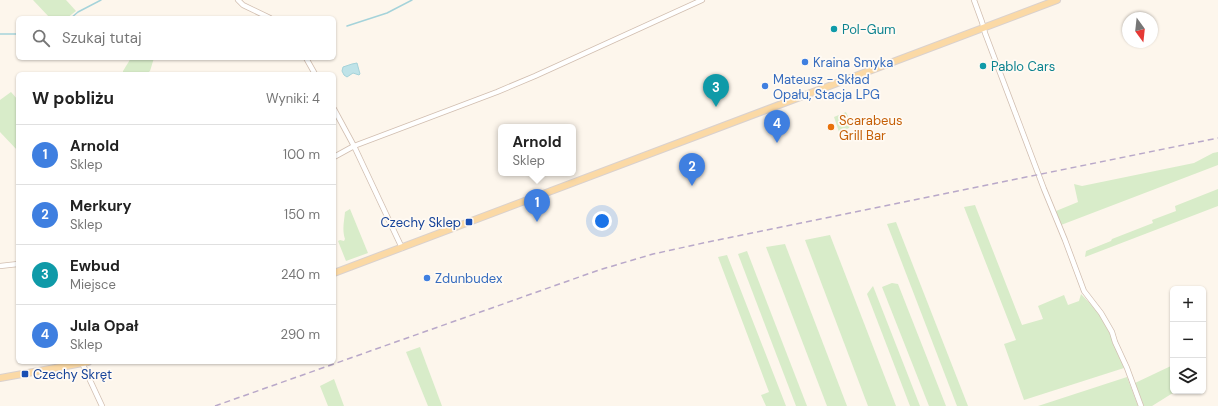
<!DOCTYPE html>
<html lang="pl">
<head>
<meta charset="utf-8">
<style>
	:root { --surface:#fff; --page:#f6f6f6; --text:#222; --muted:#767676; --line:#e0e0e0; --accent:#ea580c }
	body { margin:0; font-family:"DM Sans",sans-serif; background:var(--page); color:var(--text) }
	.controls { position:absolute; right:12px; bottom:12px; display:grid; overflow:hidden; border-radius:6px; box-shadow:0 1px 3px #0004 }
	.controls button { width:36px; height:36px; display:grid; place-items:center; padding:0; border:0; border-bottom:1px solid var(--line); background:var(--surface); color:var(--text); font:20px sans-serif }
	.compass { position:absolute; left:1122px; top:12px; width:36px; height:36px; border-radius:50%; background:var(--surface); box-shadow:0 1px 3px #0004; rotate:165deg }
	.you { position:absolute; left:602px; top:221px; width:14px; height:14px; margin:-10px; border:3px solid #fff; border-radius:50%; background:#1a73e8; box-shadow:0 0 0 6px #1a73e833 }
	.badge { display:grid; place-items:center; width:26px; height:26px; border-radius:50%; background:var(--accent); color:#fff; font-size:13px; font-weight:700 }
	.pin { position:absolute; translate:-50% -33px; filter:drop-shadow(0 1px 2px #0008) }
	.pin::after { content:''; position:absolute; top:21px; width:14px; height:12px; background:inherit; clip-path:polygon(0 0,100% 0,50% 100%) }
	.popup { position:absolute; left:498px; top:124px; width:78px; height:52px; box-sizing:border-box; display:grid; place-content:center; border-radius:6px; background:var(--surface); filter:drop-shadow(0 1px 3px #0005); font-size:13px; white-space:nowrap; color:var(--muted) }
	.popup b { font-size:15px; color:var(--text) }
	.popup::after { content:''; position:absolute; left:50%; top:100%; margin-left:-8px; border:8px solid transparent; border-top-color:var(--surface) }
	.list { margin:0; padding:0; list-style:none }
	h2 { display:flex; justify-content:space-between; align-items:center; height:52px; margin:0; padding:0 16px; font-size:17px }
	h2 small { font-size:13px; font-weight:400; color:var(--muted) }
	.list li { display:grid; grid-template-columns:26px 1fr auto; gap:12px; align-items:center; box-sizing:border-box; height:60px; padding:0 16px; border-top:1px solid var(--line) }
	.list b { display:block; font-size:15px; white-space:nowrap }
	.list p { margin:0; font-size:13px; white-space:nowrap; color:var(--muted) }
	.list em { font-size:13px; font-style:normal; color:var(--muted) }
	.icon { flex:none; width:22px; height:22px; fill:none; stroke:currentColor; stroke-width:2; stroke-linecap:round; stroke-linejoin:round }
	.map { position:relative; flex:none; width:1218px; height:406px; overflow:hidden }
	.search { position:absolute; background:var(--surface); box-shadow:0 1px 3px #0004; left:16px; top:16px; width:320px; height:44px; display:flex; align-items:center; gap:10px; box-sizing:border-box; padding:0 14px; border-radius:6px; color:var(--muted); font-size:15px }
	.panel { position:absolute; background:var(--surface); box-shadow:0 1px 3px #0004; left:16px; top:72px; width:320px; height:292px; border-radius:6px }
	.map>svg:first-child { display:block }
	.green { fill:#d8ecc9 }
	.water { fill:#bfe3e8; stroke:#a5d3da }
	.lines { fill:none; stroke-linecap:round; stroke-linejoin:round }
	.stream { stroke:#a5d3da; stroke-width:1.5 }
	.minor-casing { stroke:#d1beb0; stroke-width:6 }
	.major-casing { stroke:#dad1cd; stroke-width:8 }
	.minor { stroke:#fff; stroke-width:4.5 }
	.major { stroke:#fbd9a5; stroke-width:6 }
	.rail { stroke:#b9a8c9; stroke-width:1.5; stroke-dasharray:6 4; stroke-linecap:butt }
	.culture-dot { fill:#0f9aa8; stroke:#fffaf3; stroke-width:1.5 }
	.shop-dot { fill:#3f7fe0; stroke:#fffaf3; stroke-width:1.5 }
	.food-dot { fill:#e8710a; stroke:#fffaf3; stroke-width:1.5 }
	.transit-dot { fill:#1a4fb4; stroke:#fffaf3; stroke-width:1.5 }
	.labels { text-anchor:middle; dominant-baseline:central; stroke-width:3.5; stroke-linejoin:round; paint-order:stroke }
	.culture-label { font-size:13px; fill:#0d838f; stroke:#fffaf3; text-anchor:start }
	.shop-label { font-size:13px; fill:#366cbe; stroke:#fffaf3; text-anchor:start }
	.food-label { font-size:13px; fill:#c56008; stroke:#fffaf3; text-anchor:start }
	.transit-label { font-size:13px; fill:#164399; stroke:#fffaf3; text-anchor:end }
</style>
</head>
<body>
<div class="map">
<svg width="1218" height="406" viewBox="0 0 1218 406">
	<rect width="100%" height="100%" fill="#fdf6ec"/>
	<g class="green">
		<path d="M33,0H66L76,11L67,18H50Z"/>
		<path d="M131,58H154L150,71L146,74H123V71Z"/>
		<path d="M11,92L18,100V151L0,132V100Z"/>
		<path d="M846,112L851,123L849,128L839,132L834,117Z"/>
		<path d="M1218,152V165L1061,225L1056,211L1078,202L1074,184L1082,186L1194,163L1213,153Z"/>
		<path d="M1218,189V206L1085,257L1086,251L1111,241L1112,239L1153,223L1152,220L1176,211L1175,206Z"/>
		<path d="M975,205L1022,325L1043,319L1038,306L1064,295L1068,305L1079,301L1081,294L1098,312L1110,334L1124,368L1024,400L1004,344L1016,340L964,207Z"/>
		<path d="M350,209L368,253L346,261L338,241L340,240L344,241L345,239C342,230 344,222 345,212Z"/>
		<path d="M896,222L968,406H957L887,224Z"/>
		<path d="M830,235L896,406H868L805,240Z"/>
		<path d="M785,244L847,406H827L766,247Z"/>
		<path d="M747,251L807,406H796L738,254Z"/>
		<path d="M727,255L786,406H766L761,395L769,392L718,257Z"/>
		<path d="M892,283L898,284L946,406H929L882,287Z"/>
		<path d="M873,286L920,406H910L867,294Z"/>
		<path d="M420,347L442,406H428L406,352Z"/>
		<path d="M1173,365V391H1176L1152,406H1144L1135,383Z"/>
		<path d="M1127,377L1138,406H1038Z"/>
		<path d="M334,379L344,406H328L320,386Z"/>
	</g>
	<path class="water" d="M357,63L360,74L359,75L353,73L347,77L344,75L342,71L343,67L352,64Z"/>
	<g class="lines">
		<g class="stream">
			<path d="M71,18L78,12L101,0"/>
			<path d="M347,26L387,13L412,0"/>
			<path d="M0,34H18"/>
		</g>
		<defs>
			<g id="minor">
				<path d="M238,0L243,5L270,18"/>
				<path d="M974,0L982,22L985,33L1044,189L1065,240L1084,291L1101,313L1112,332L1115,342L1127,368L1141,406"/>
				<path d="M306,58L315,74"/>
				<path d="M334,109L354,146L402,248"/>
				<path d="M334,157L354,146L497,92L535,76L702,0"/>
				<path d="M0,266L18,264"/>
				<path d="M82,363L102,406"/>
			</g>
			<g id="major">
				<path d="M334,273L1057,0"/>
				<path d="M0,378L88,362"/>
			</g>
		</defs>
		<use href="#minor" class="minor-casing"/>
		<use href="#major" class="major-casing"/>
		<use href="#minor" class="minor"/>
		<use href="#major" class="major"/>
		<path class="rail" d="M215,406L599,270L653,254L708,242L1218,138"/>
	</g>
	<g class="culture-dot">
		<circle cx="834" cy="29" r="4"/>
		<circle cx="983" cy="66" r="4"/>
	</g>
	<g class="shop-dot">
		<circle cx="805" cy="62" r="4"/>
		<circle cx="765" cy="86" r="4"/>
		<circle cx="427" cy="278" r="4"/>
	</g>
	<circle class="food-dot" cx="831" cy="127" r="4"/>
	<g class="transit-dot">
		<rect x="465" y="218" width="8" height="8" rx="2"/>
		<rect x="21" y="370" width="8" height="8" rx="2"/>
	</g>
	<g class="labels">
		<g class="culture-label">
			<text x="842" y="29">Pol-Gum</text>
			<text x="991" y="66">Pablo Cars</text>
		</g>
		<g class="shop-label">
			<text x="813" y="62">Kraina Smyka</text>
			<text x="773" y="79">Mateusz - Skład<tspan x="773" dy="15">Opału, Stacja LPG</tspan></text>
			<text x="435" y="278">Zdunbudex</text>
		</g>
		<g class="food-label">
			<text x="839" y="120">Scarabeus<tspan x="839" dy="15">Grill Bar</tspan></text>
		</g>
		<g class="transit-label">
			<text x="461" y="222">Czechy Sklep</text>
			<text x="33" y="374" text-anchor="start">Czechy Skręt</text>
		</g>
	</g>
</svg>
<div class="controls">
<button>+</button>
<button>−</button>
<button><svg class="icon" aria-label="layers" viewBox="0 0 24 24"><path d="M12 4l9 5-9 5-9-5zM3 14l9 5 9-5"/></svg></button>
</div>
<svg class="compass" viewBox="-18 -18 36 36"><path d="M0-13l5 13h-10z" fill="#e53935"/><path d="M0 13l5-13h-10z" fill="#767676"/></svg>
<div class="you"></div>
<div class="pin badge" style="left:537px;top:222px;background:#3f7fe0">1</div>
<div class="popup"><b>Arnold</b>Sklep</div>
<div class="pin badge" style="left:692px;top:186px;background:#3f7fe0">2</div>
<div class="pin badge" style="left:716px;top:107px;background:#0f9aa8">3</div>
<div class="pin badge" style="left:777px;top:143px;background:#3f7fe0">4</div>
<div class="search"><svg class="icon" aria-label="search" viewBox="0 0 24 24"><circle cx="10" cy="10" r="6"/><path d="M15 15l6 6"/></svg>Szukaj tutaj</div>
<section class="panel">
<h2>W pobliżu<small>Wyniki: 4</small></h2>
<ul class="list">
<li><span class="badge" style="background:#3f7fe0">1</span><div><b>Arnold</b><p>Sklep</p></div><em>100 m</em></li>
<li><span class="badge" style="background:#3f7fe0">2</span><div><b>Merkury</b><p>Sklep</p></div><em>150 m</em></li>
<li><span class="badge" style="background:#0f9aa8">3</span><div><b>Ewbud</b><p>Miejsce</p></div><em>240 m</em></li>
<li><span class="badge" style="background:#3f7fe0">4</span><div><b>Jula Opał</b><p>Sklep</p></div><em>290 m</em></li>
</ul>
</section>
</div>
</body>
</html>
